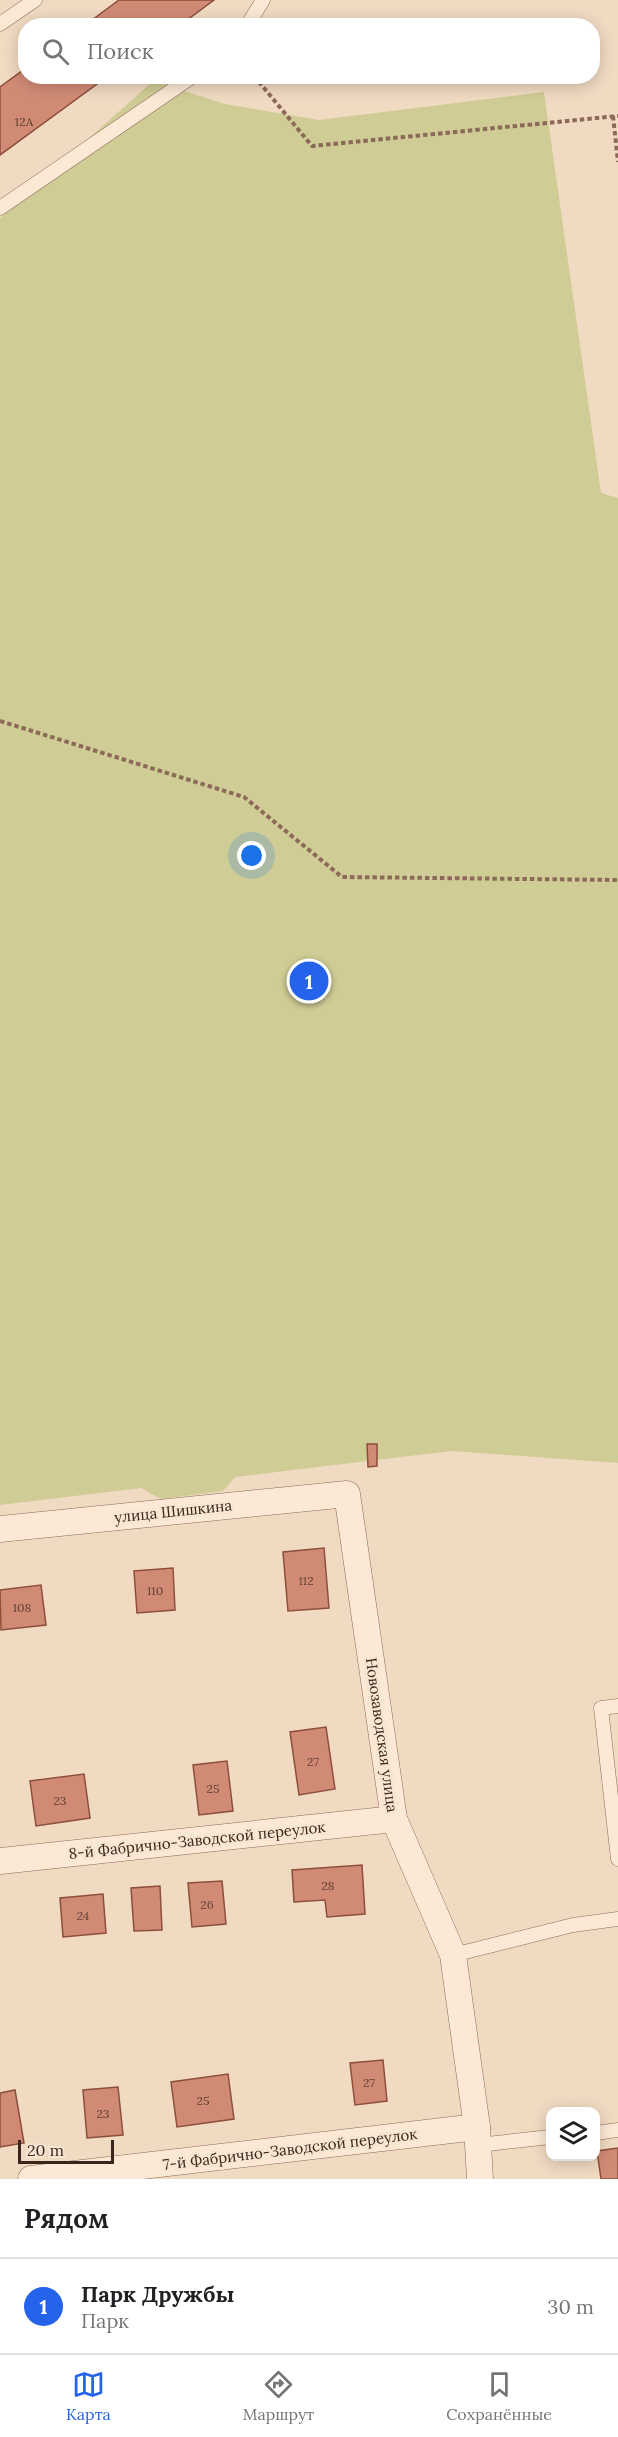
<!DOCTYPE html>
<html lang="ru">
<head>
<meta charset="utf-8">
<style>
	:root { --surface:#fff; --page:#f6f6f6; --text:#202124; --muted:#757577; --line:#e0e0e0; --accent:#2563eb }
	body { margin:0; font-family:Lora,serif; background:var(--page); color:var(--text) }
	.controls { position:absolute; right:18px; bottom:18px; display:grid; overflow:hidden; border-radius:12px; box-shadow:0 3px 15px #0003 }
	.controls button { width:54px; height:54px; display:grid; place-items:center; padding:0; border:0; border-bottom:2px solid var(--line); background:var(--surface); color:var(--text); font:30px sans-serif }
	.scale { position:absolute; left:18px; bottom:15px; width:96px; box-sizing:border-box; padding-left:6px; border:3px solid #3b261d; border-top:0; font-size:16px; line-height:21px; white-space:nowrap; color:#3b261d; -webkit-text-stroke:4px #f8e6d2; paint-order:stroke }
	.you { position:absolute; left:252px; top:856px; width:21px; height:21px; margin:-15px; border:4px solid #fff; border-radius:50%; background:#1a73e8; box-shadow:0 0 0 9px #1a73e833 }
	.badge { display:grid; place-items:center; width:39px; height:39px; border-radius:50%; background:var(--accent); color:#fff; font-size:20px; font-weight:700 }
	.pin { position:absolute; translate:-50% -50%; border:3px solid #fff; box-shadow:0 2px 6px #0006 }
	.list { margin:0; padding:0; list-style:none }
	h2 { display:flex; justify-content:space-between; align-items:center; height:78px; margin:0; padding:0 24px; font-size:26px }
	h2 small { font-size:20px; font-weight:400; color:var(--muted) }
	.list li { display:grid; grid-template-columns:39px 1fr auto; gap:18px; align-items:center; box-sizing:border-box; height:96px; padding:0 24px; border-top:2px solid var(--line) }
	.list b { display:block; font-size:22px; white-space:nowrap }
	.list p { margin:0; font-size:20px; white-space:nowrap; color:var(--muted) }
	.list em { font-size:20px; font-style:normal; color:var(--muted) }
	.icon { flex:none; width:33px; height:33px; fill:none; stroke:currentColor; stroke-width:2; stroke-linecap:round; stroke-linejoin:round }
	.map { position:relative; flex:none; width:618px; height:2179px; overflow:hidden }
	.search { position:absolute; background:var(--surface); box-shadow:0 3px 15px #0003; left:18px; right:18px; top:18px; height:66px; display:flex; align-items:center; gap:15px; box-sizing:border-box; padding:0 21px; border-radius:24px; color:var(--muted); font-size:22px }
	.sheet { height:174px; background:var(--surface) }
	nav { display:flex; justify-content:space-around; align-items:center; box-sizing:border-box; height:84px; border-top:2px solid var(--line); background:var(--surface); font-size:16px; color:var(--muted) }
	nav a { display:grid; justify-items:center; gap:3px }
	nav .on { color:var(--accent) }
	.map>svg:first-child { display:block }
	.green { fill:#d0cc95 }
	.building { fill:#d18b75; stroke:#8d4e3c; stroke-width:1.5 }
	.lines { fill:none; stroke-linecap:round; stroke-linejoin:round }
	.service-casing { stroke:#8c6a58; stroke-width:15 }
	.minor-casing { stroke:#8c6a58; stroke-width:27 }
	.path { stroke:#8c6a58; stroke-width:4; stroke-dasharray:4.5 3; stroke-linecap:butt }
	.service { stroke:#fbe9d6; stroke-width:14 }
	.minor { stroke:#fbe9d6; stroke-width:26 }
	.labels { text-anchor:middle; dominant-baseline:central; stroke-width:6; stroke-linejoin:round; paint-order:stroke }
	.number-label { font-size:12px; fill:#603f33 }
	.street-label { font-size:15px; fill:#3b261d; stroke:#f8e6d2 }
</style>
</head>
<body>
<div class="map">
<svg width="618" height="2179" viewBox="0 0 618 2179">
	<rect width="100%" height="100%" fill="#f1dac2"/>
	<path class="green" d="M153,81L225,104L319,120L544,92L601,493L618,498V1463L451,1451L235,1477L223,1491L161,1499L141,1488L0,1505V218Z"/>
	<g class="building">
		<path d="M119,0H214L179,26H84Z"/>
		<path d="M26,68V76H108L0,155V87Z"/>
		<path d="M367,1444H377V1466L368,1467Z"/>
		<path d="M324,1548L329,1608L288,1611L283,1552Z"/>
		<path d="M173,1568L175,1610L137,1613L134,1571Z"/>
		<path d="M41,1585L46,1625L1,1630L0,1590Z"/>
		<path d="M326,1727L335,1789L299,1795L290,1732Z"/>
		<path d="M227,1761L233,1811L199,1815L193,1765Z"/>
		<path d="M84,1774L90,1818L36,1826L30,1781Z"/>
		<path d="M362,1865L365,1914L327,1917L325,1900L294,1902L292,1870Z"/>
		<path d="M222,1881L226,1924L192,1927L188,1883Z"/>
		<path d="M160,1886L162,1930L134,1931L131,1888Z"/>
		<path d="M103,1894L106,1933L63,1937L60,1898Z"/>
		<path d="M383,2060L387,2101L355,2105L350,2063Z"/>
		<path d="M228,2074L234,2119L177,2127L171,2082Z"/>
		<path d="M118,2087L123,2135L87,2138L83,2090Z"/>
		<path d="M15,2090L24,2143L0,2147V2093Z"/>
		<path d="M618,2148V2179H601L597,2151Z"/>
	</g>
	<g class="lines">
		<defs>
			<g id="service">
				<path d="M0,24L35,0"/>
				<path d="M247,26L263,0"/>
				<path d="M0,208L193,76"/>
				<path d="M618,1706L601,1708L618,1859"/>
				<path d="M453,1955L573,1925L618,1919"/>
				<path d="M596,2133L618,2130"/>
				<path d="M478,2145L550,2137"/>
			</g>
			<g id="minor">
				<path d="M0,1529L347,1494L394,1819L453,1955L477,2127L480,2179"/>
				<path d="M0,1861L394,1819"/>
				<path d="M31,2179L477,2127"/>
			</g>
		</defs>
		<use href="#service" class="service-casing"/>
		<use href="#minor" class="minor-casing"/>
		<g class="path">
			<path d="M254,76L312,146L618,116"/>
			<path d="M613,116L618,162"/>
			<path d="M0,721L244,797L342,877L618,880"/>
		</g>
		<use href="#service" class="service"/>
		<use href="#minor" class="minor"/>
	</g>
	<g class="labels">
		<g class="number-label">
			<text x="24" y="121">12А</text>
			<text x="306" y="1580">112</text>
			<text x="155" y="1590">110</text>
			<text x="22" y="1607">108</text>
			<text x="313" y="1761">27</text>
			<text x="213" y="1788">25</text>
			<text x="60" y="1800">23</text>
			<text x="328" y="1885">28</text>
			<text x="207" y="1904">26</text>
			<text x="83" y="1915">24</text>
			<text x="369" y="2082">27</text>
			<text x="203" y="2100">25</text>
			<text x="103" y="2113">23</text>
		</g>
		<g class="street-label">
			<text transform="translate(173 1511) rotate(-6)">улица Шишкина</text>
			<text transform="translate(382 1735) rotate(82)">Новозаводская улица</text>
			<text transform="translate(197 1840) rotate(-6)">8-й Фабрично-Заводской переулок</text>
			<text transform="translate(290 2149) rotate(-7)">7-й Фабрично-Заводской переулок</text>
		</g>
	</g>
</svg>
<div class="controls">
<button><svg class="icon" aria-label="layers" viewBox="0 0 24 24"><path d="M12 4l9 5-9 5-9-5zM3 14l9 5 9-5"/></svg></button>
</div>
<div class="scale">20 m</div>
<div class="you"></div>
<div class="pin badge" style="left:309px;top:981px">1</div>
<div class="search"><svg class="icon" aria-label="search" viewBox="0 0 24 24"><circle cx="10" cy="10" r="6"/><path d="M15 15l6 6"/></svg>Поиск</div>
</div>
<section class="sheet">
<h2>Рядом<small></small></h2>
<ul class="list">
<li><span class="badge">1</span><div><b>Парк Дружбы</b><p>Парк</p></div><em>30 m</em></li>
</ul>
</section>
<nav>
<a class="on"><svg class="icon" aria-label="map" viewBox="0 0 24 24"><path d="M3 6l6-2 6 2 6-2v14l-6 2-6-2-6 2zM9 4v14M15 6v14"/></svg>Карта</a>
<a><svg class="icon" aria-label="directions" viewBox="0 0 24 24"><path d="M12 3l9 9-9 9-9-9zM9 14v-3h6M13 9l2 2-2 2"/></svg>Маршрут</a>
<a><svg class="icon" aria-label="saved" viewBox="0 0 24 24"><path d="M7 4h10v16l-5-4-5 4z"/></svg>Сохранённые</a>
</nav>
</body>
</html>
